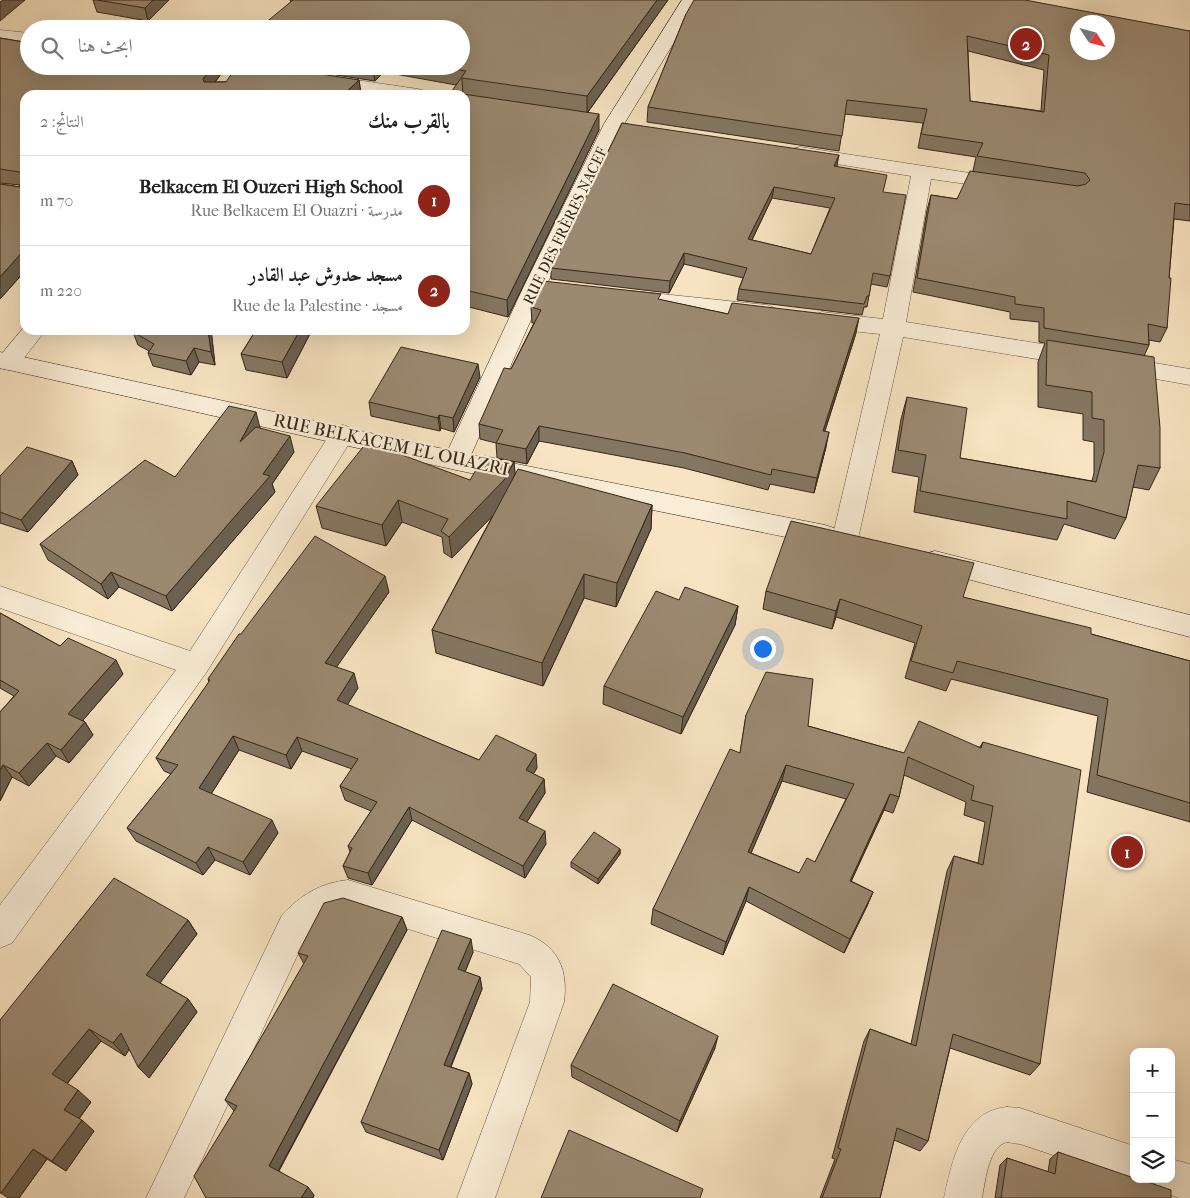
<!DOCTYPE html>
<html lang="ar">
<head>
<meta charset="utf-8">
<style>
	:root { --surface:#fff; --page:#f6f6f6; --text:#202124; --muted:#757577; --line:#e0e0e0; --accent:#8f2418 }
	body { margin:0; font-family:"IM FELL French Canon",Amiri,serif; background:var(--page); color:var(--text); direction:rtl }
	.controls { position:absolute; right:15px; bottom:15px; display:grid; overflow:hidden; border-radius:10px; box-shadow:0 5px 20px #0002 }
	.controls button { width:45px; height:45px; display:grid; place-items:center; padding:0; border:0; border-bottom:1px solid var(--line); background:var(--surface); color:var(--text); font:25px sans-serif }
	.compass { position:absolute; left:1070px; top:15px; width:45px; height:45px; border-radius:50%; background:var(--surface); box-shadow:0 5px 20px #0002; rotate:126deg }
	.you { position:absolute; left:762px; top:648px; width:18px; height:18px; margin:-12px; border:4px solid #fff; border-radius:50%; background:#1a73e8; box-shadow:0 0 0 8px #1a73e833 }
	.badge { display:grid; place-items:center; width:32px; height:32px; border-radius:50%; background:var(--accent); color:#fff; font-size:16px; font-weight:700 }
	.pin { position:absolute; translate:-50% -50%; border:2px solid #fff; box-shadow:0 1px 5px #0006 }
	.list { margin:0; padding:0; list-style:none }
	h2 { display:flex; justify-content:space-between; align-items:center; height:65px; margin:0; padding:0 20px; font-size:21px }
	h2 small { font-size:16px; font-weight:400; color:var(--muted) }
	.list li { display:grid; grid-template-columns:32px 1fr auto; gap:15px; align-items:center; box-sizing:border-box; height:90px; padding:0 20px; border-top:1px solid var(--line) }
	.list b { display:block; font-size:19px; white-space:nowrap }
	.list p { margin:0; font-size:16px; white-space:nowrap; color:var(--muted) }
	.list em { font-size:16px; font-style:normal; color:var(--muted) }
	.icon { flex:none; width:28px; height:28px; fill:none; stroke:currentColor; stroke-width:2; stroke-linecap:round; stroke-linejoin:round }
	.map { position:relative; flex:none; width:1190px; height:1198px; overflow:hidden; direction:ltr }
	.search { position:absolute; background:var(--surface); box-shadow:0 5px 20px #0002; left:20px; top:20px; width:450px; height:55px; display:flex; align-items:center; gap:12px; box-sizing:border-box; padding:0 18px; border-radius:28px; color:var(--muted); font-size:19px }
	.panel { position:absolute; background:var(--surface); box-shadow:0 5px 20px #0002; left:20px; top:90px; width:450px; height:245px; border-radius:15px; direction:rtl }
	.map>svg:first-child { display:block }
	.lines { fill:none; stroke-linecap:round; stroke-linejoin:round }
	.street-casing { stroke:#665643; stroke-width:1 }
	.secondary-casing { stroke:#362619; stroke-width:1 }
	.street { fill:#faedd7; fill-rule:evenodd }
	.secondary { fill:#faedd7; fill-rule:evenodd }
	.wall { fill:#857661; stroke:#362619; fill-rule:evenodd }
	.shaded-wall { fill:#6c604f; stroke:#362619 }
	.building { fill:#9b8971; stroke:#362619; fill-rule:evenodd }
	.labels { text-anchor:middle; dominant-baseline:central; stroke-width:4.5; stroke-linejoin:round; paint-order:stroke }
	.far-street-label { font-size:15px; fill:#362619; stroke:#faedd7 }
	.street-label { font-size:18px; fill:#362619; stroke:#faedd7 }
</style>
</head>
<body>
<div class="map">
<svg width="1190" height="1198" viewBox="0 0 1190 1198">
	<rect width="100%" height="100%" fill="#f8e4c2"/>
	<filter id="stains"><feTurbulence type="fractalNoise" baseFrequency=".004" numOctaves="4"/><feColorMatrix values="0 0 0 0 .2 0 0 0 0 .09 0 0 0 0 .02 0 0 0 .5 -.17"/></filter>
	<radialGradient id="worn" r=".72"><stop offset=".6" stop-color="#630" stop-opacity="0"/><stop offset="1" stop-color="#630" stop-opacity=".3"/></radialGradient>
	<g class="lines">
		<defs>
			<g id="street">
				<path d="M0,30L29,33V44L0,40Z"/>
				<path d="M215,66H265L279,69L281,73L279,77L272,79L224,72L217,70Z"/>
				<path d="M322,75L418,89L425,91L428,95H378L315,85L312,81L315,77Z"/>
				<path d="M800,147L1009,179L1012,183L1009,187L1002,189L931,179L906,322L1079,350L1087,352L1091,358L1087,364L1079,366L903,337L858,539L854,546L845,549L836,546L832,539L880,334L822,328L814,325L811,320L814,315L822,312L883,319L911,176L793,157L790,153L793,149Z"/>
				<path d="M633,291L767,305L775,308L778,313L775,318L767,321L625,303L622,298L625,293Z"/>
				<path d="M25,326V330H46L16,368L8,370L0,368V356Z"/>
				<path d="M1119,357L1190,369V385L1111,371L1107,365L1111,359Z"/>
				<path d="M343,425L352,428L355,434L206,673L12,943L0,948V905L176,670L0,608V586L190,651L334,428Z"/>
				<path d="M348,880L529,935C559,947 568,971 564,1002L495,1198H457L530,1002L531,977L519,964L348,910L329,915L306,937L184,1198H146L282,915C301,895 320,883 348,880Z"/>
				<path d="M1007,1107L1020,1108L1134,1146V1179H1141L1134,1182L1020,1144C1015,1144 1008,1141 1004,1143C988,1150 985,1183 982,1198H944C952,1161 962,1111 1007,1107Z"/>
				<path d="M1171,1159L1190,1164V1198H1179L1158,1190L1153,1179H1171Z"/>
			</g>
			<g id="secondary">
				<path d="M682,0H700L624,124L546,286L471,455L825,525L834,528L838,535L834,542L825,545L456,470L0,368V352L448,450L524,286L604,124Z"/>
				<path d="M935,551L1190,615V637L925,568L922,561L925,554Z"/>
			</g>
		</defs>
		<use href="#street" class="street-casing"/>
		<use href="#secondary" class="secondary-casing"/>
		<use href="#street" class="street"/>
		<use href="#secondary" class="secondary"/>
	</g>
	<g class="wall">
		<path d="M93,0H169L148,21L97,12Z"/>
		<path d="M290,0H668L588,112L599,130L508,317L465,306V95L456,85L384,72L375,81L278,66H461L291,2Z"/>
		<path d="M686,14L1190,31V221L1174,219L1169,278L1167,328L1160,342L1149,340V345L1144,356L1160,468L1149,490L1133,487L1126,518L1115,539L1064,524L1057,540L914,512L919,477L892,472L901,419L907,397L960,458L1092,481L1094,473V442L1083,440V414L1038,407V362L1045,343L1039,342V322L1010,319V312L913,292L927,210L931,195L957,199L973,171L976,157L918,148L923,123L845,114L839,151L647,122L648,107ZM968,51L1044,70L1041,111L970,101Z"/>
		<path d="M0,38L221,74L215,82L359,80L361,94L360,95H25V271L0,299V184L20,187V185L0,183Z"/>
		<path d="M622,123L837,166L883,192L890,276L887,287L871,284L867,307H864L862,315L737,300L739,289L743,278L684,264L669,293L551,279V268ZM772,198L830,208L811,254L752,240Z"/>
		<path d="M25,281V300L21,290Z"/>
		<path d="M661,300L728,314L856,333L825,431L826,447L814,493L770,484L768,490L684,468L539,441L527,464L497,458L496,443L480,439L479,424L511,369L534,323H532L531,307Z"/>
		<path d="M211,330L215,365L199,362L191,375L153,366L148,353L149,351L138,345L133,332Z"/>
		<path d="M256,330H312L287,378L246,370L241,354Z"/>
		<path d="M480,377L454,432L441,428L440,431L371,416L369,402Z"/>
		<path d="M260,428L294,452L272,484L275,492L172,611L119,587L108,599L48,560L40,544L175,477Z"/>
		<path d="M72,461L78,475L28,532L0,523V476Z"/>
		<path d="M514,462L515,475L652,505L651,529L616,607L584,598L543,686L436,653L432,630L493,515L452,558L444,553L442,537L402,522L386,546L322,528L316,506L470,480Z"/>
		<path d="M766,591L963,597L1091,634L1190,661V822L1087,792L1098,716L951,679L946,691L905,678L915,643L836,617L832,629L763,609Z"/>
		<path d="M389,592L336,667L358,688L347,705L479,760L537,768L533,774L544,779L545,793L527,822L546,844L525,878L412,820L372,885L348,878L343,866L350,852L348,846L371,811L345,800L340,786L352,769L302,751L291,769L239,750L211,794L278,833L250,875L215,860L203,875L136,841L127,828L171,774L164,771L156,758L209,682L208,679L241,634Z"/>
		<path d="M679,600L738,606L735,625L681,734L603,704L604,686Z"/>
		<path d="M0,613L60,646L123,674L83,720L85,722L93,735L69,763L56,756L29,786L12,777L0,801V712L14,696L0,688Z"/>
		<path d="M746,715L808,726L904,753L980,747L983,742L1040,1064L1030,1075L950,1048L928,1141L920,1151L894,1140L880,1198H820L835,1159L832,1158L864,1041L870,1029L911,1044L947,871L954,856L978,863L985,822L964,815L966,802L904,775L899,797L893,813L884,810L851,881L873,892L867,906L844,953L746,901L723,955L651,924L653,909L740,753ZM782,781L846,799L815,862L799,873L751,853Z"/>
		<path d="M620,849V854L598,884L571,867V862Z"/>
		<path d="M402,917L407,930L279,1171L314,1195L313,1198H206L234,1111L225,1100L304,964L298,953Z"/>
		<path d="M188,920L197,934L160,983L188,999L197,1012L149,1078L129,1049L125,1056L101,1041L67,1084L91,1102L79,1119L94,1131L66,1171L47,1159L19,1198H8L0,1020Z"/>
		<path d="M473,952L465,972L480,977L482,989L451,1067L469,1073L472,1084L443,1160L366,1132L361,1122Z"/>
		<path d="M715,1048L677,1132L572,1077L571,1065Z"/>
		<path d="M1058,1152L1171,1198H995L1000,1165L1007,1158L1048,1172L1050,1159Z"/>
	</g>
	<g class="shaded-wall">
		<path d="M3,0H25L0,21V2Z"/>
		<path d="M153,0H169L148,21L145,8Z"/>
		<path d="M657,0H668L587,113V96Z"/>
		<path d="M213,66H219L221,74L206,94L203,79Z"/>
		<path d="M372,66H383L384,72L375,81Z"/>
		<path d="M359,80L361,94L360,95H343Z"/>
		<path d="M599,114V130L508,317L507,300Z"/>
		<path d="M839,155L837,166L832,177L834,166Z"/>
		<path d="M774,187L772,198L747,250L748,239Z"/>
		<path d="M25,249V271L0,299V277Z"/>
		<path d="M684,253V264L669,293L670,281Z"/>
		<path d="M859,318L856,333L820,446L823,431Z"/>
		<path d="M208,330H211L215,365L211,352Z"/>
		<path d="M300,330H312L287,378L282,362Z"/>
		<path d="M194,348L199,362L191,375L186,361Z"/>
		<path d="M478,364L480,377L454,432L453,418Z"/>
		<path d="M256,412L260,428L240,442Z"/>
		<path d="M439,415L441,428L440,431L438,418Z"/>
		<path d="M539,426V441L527,464L526,449Z"/>
		<path d="M829,432L826,447L814,493L817,478Z"/>
		<path d="M290,436L294,452L272,484L275,492L172,611L166,596L263,474Z"/>
		<path d="M72,461L78,475L28,532L21,520Z"/>
		<path d="M514,462L516,484L506,502L452,558L449,537Z"/>
		<path d="M398,500L402,522L386,546L382,525Z"/>
		<path d="M652,505L651,529L616,607L617,583Z"/>
		<path d="M111,572L119,587L108,599L101,584Z"/>
		<path d="M584,574V598L543,686L542,663Z"/>
		<path d="M385,576L389,592L329,678L325,663Z"/>
		<path d="M840,599L836,617L832,629L836,611Z"/>
		<path d="M738,606L735,625L681,734L683,717Z"/>
		<path d="M116,660L123,674L77,727L68,714Z"/>
		<path d="M354,673L358,688L341,715L337,700Z"/>
		<path d="M85,722L93,735L69,763L61,750Z"/>
		<path d="M233,736L239,750L206,802L199,788Z"/>
		<path d="M297,737L302,751L291,769L286,755Z"/>
		<path d="M47,743L56,756L29,786L19,773Z"/>
		<path d="M536,754L537,768L527,784L526,770Z"/>
		<path d="M3,765L12,777L0,801V770Z"/>
		<path d="M786,765L782,781L745,867L748,852Z"/>
		<path d="M544,779L545,793L521,831L519,818Z"/>
		<path d="M890,794L884,810L845,895L850,881Z"/>
		<path d="M409,807L412,820L372,885L368,873Z"/>
		<path d="M272,820L278,833L250,875L243,862Z"/>
		<path d="M545,831L546,844L525,878L523,866Z"/>
		<path d="M208,847L215,860L203,875L196,863Z"/>
		<path d="M620,849V854L598,884V879Z"/>
		<path d="M749,887L746,901L723,955L726,942Z"/>
		<path d="M873,892L867,906L844,953L850,939Z"/>
		<path d="M402,917L407,930L276,1175L269,1166Z"/>
		<path d="M188,920L197,934L156,988L146,975Z"/>
		<path d="M471,939L473,952L461,982L458,969Z"/>
		<path d="M480,977L482,989L447,1075L444,1065Z"/>
		<path d="M188,999L197,1012L149,1078L138,1067Z"/>
		<path d="M89,1029L101,1041L65,1086L52,1074Z"/>
		<path d="M121,1033L132,1045L125,1056L113,1043Z"/>
		<path d="M718,1036L715,1048L677,1132L680,1121Z"/>
		<path d="M469,1073L472,1084L443,1160L439,1150Z"/>
		<path d="M78,1090L91,1102L77,1121L64,1110Z"/>
		<path d="M82,1120L94,1131L66,1171L52,1161Z"/>
		<path d="M33,1149L47,1159L19,1198H8L1,1193Z"/>
		<path d="M308,1187L314,1195L313,1198H301Z"/>
	</g>
	<g class="building">
		<path d="M97,0H153L145,8Z"/>
		<path d="M293,0H657L587,96L462,78L463,94L599,114L507,300L465,290V95H449L466,71L439,66H461V29H258Z"/>
		<path d="M694,0H1025L1190,31V205L1175,203L1169,278H1171L1167,328L1148,324L1149,345L1044,328V308L1015,304V297L917,278L931,195L957,199L970,171L1078,186L1086,184L1090,180L1085,173L977,156L983,143L921,134L927,109L847,100L842,136L648,107L686,14ZM1078,22H1108V52H1078ZM967,36L1049,55L1044,112L970,101Z"/>
		<path d="M0,38L29,43V66H213L203,79L204,82H226L237,66H270L359,80L343,95H25V249L0,277V184L20,187L21,173L19,172L0,169Z"/>
		<path d="M622,123L839,155L834,166L887,175L883,192L906,195L890,276L873,273L869,296H867L864,304L739,289L747,268L684,253L670,281L551,268ZM774,187L835,198L811,254L748,239Z"/>
		<path d="M25,281V291L21,290Z"/>
		<path d="M543,281L661,294L658,299L728,314L732,303L859,318L823,431L829,432L817,478L772,469L771,475L685,453L539,426L526,449L496,443L503,430L479,424L504,368L511,369L541,310L531,307Z"/>
		<path d="M134,330H208L211,352L194,348L186,361L148,353L154,344L133,332Z"/>
		<path d="M256,330H300L282,362L241,354Z"/>
		<path d="M1047,340L1154,357L1160,428V468L1138,465L1126,518L1067,501V519L920,491L926,455L898,450L907,397L967,408L960,458L1096,482L1104,452V420L1092,418V392L1046,385Z"/>
		<path d="M401,347L478,364L453,418L439,415L438,418L369,402Z"/>
		<path d="M229,406L256,412L240,442L256,427L290,436L263,474L270,476L166,596L111,572L101,584L40,544L145,460L175,477Z"/>
		<path d="M367,442L470,480L484,456L514,462L504,480L449,537L441,531L448,519L398,500L382,525L316,506Z"/>
		<path d="M27,447L72,461L21,520L0,512V476Z"/>
		<path d="M518,469L652,505L617,583L584,574L542,663L432,630Z"/>
		<path d="M791,521L974,563L963,597L1091,628V634L1190,661V803L1097,775L1108,699L957,661L953,673L911,661L922,626L840,599L836,611L766,591Z"/>
		<path d="M315,536L385,576L325,663L354,673L337,700L479,760L496,735L536,754L526,770L544,779L519,818L545,831L523,866L409,807L368,873L343,866L352,848L348,846L377,802L340,786L358,759L297,737L286,755L233,736L199,788L272,820L243,862L208,847L196,863L127,828L178,765L156,758L210,680L208,679L239,634H241Z"/>
		<path d="M685,587L738,606L683,717L604,686L656,591L679,600Z"/>
		<path d="M0,613L60,646L68,638L116,660L68,714L85,722L61,750L47,743L19,773L3,765L0,770V712L19,691L0,680Z"/>
		<path d="M766,672L813,679L808,726L904,753L919,721L981,748L983,742L1081,770L1040,1064L953,1034L928,1141L897,1128L880,1198H822L841,1149L838,1148L870,1029L916,1046L954,856L983,865L993,806L971,800L974,786L908,757L899,797L890,794L850,881L873,892L850,939L749,887L726,942L653,909L730,749L740,753L746,715ZM786,765L854,784L815,862L807,858L799,873L748,852Z"/>
		<path d="M594,832L620,849L598,879L571,862Z"/>
		<path d="M114,878L188,920L146,975L188,999L138,1067L121,1033L113,1043L89,1029L52,1074L78,1090L64,1110L82,1120L52,1161L33,1149L1,1193H0V1020Z"/>
		<path d="M343,898L402,917L269,1166L308,1187L301,1198H206L194,1176L237,1106L225,1100L308,956L298,953L324,903Z"/>
		<path d="M442,930L471,939L458,969L480,977L444,1065L469,1073L439,1150L361,1122Z"/>
		<path d="M613,984L718,1036L680,1121L571,1065Z"/>
		<path d="M569,1130L703,1189L700,1198H541Z"/>
		<path d="M1058,1152L1134,1178V1179H1139L1171,1190V1198H1001L1007,1158L1055,1174Z"/>
	</g>
	<g class="labels">
		<g class="far-street-label">
			<text transform="translate(565 226) rotate(-64)">RUE DES FRÈRES NACEF</text>
		</g>
		<g class="street-label">
			<text transform="translate(391 445) rotate(12)">RUE BELKACEM EL OUAZRI</text>
		</g>
	</g>
	<rect width="100%" height="100%" filter="url(#stains)"/>
	<rect width="100%" height="100%" fill="url(#worn)"/>
</svg>
<div class="controls">
<button>+</button>
<button>−</button>
<button><svg class="icon" aria-label="layers" viewBox="0 0 24 24"><path d="M12 4l9 5-9 5-9-5zM3 14l9 5 9-5"/></svg></button>
</div>
<svg class="compass" viewBox="-18 -18 36 36"><path d="M0-13l5 13h-10z" fill="#e53935"/><path d="M0 13l5-13h-10z" fill="#757577"/></svg>
<div class="you"></div>
<div class="pin badge" style="left:1127px;top:852px">1</div>
<div class="pin badge" style="left:1026px;top:44px">2</div>
<div class="search"><svg class="icon" aria-label="search" viewBox="0 0 24 24"><circle cx="10" cy="10" r="6"/><path d="M15 15l6 6"/></svg>ابحث هنا</div>
<section class="panel">
<h2>بالقرب منك<small>النتائج: 2</small></h2>
<ul class="list">
<li><span class="badge">1</span><div><b>Belkacem El Ouzeri High School</b><p>مدرسة · Rue Belkacem El Ouazri</p></div><em>70 m</em></li>
<li><span class="badge">2</span><div><b>مسجد حدوش عبد القادر</b><p>مسجد · Rue de la Palestine</p></div><em>220 m</em></li>
</ul>
</section>
</div>
</body>
</html>
